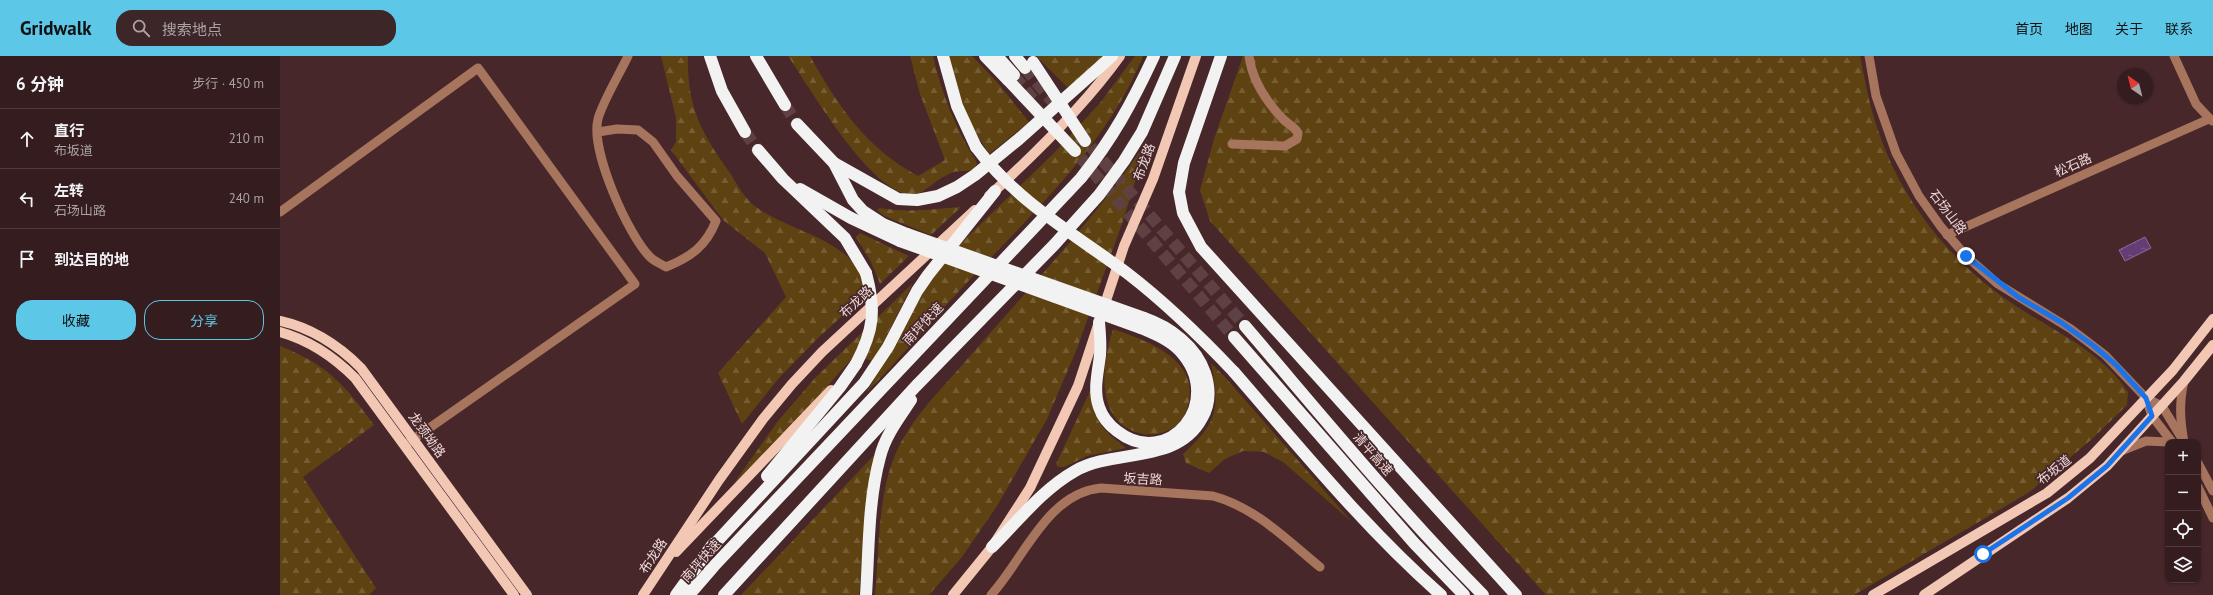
<!DOCTYPE html>
<html lang="zh">
<head>
<meta charset="utf-8">
<style>
	:root { --surface:#351d1f; --page:#3d2628; --text:#f1f3f6; --muted:#aaa2a4; --line:#4f3b3d; --accent:#5dc7e8 }
	body { margin:0; font-family:"PT Sans","Noto Sans SC",sans-serif; background:var(--page); color:var(--text) }
	.controls { position:absolute; right:12px; bottom:12px; display:grid; overflow:hidden; border-radius:8px; box-shadow:0 1px 3px #0004 }
	.controls button { width:36px; height:36px; display:grid; place-items:center; padding:0; border:0; border-bottom:1px solid var(--line); background:var(--surface); color:var(--text); font:20px sans-serif }
	.compass { position:absolute; left:1837px; top:12px; width:36px; height:36px; border-radius:50%; background:var(--surface); box-shadow:0 1px 3px #0004; rotate:325deg }
	.stop { position:absolute; width:12px; height:12px; margin:-9px; border:3px solid #1a73e8; border-radius:50%; background:#fff }
	.stop.end { background:#1a73e8; border-color:#fff; box-shadow:0 1px 4px #0008 }
	.list { margin:0; padding:0; list-style:none }
	h2 { display:flex; justify-content:space-between; align-items:center; height:52px; margin:0; padding:0 16px; font-size:17px }
	h2 small { font-size:13px; font-weight:400; color:var(--muted) }
	.list li { display:grid; grid-template-columns:26px 1fr auto; gap:12px; align-items:center; box-sizing:border-box; height:60px; padding:0 16px; border-top:1px solid var(--line) }
	.list b { display:block; font-size:15px; white-space:nowrap }
	.list p { margin:0; font-size:13px; white-space:nowrap; color:var(--muted) }
	.list em { font-size:13px; font-style:normal; color:var(--muted) }
	.actions { display:flex; gap:8px; padding:12px 16px }
	.actions a { flex:1; padding:9px 0; border:1px solid var(--accent); border-radius:16px; text-align:center; font-size:14px; color:var(--accent) }
	.actions .main { background:var(--accent); color:#111 }
	.icon { flex:none; width:22px; height:22px; fill:none; stroke:currentColor; stroke-width:2; stroke-linecap:round; stroke-linejoin:round }
	.map { position:relative; flex:none; width:1933px; height:539px; overflow:hidden }
	header { display:flex; align-items:center; gap:24px; box-sizing:border-box; height:56px; padding:0 20px; background:var(--accent); color:#111 }
	header strong { font-size:19px }
	nav { display:flex; gap:22px; margin-inline-start:auto; font-size:14px }
	.search { width:280px; height:36px; background:var(--page); display:flex; align-items:center; gap:10px; box-sizing:border-box; padding:0 14px; border-radius:16px; color:var(--muted); font-size:15px }
	main { display:flex }
	aside { flex:1; background:var(--surface) }
	.map>svg:first-child { display:block }
	.forest { fill:url(#forest-firs) }
	.water { fill:url(#water-ripples); stroke:#8d6b94 }
	.lines { fill:none; stroke-linecap:round; stroke-linejoin:round }
	.highway-tunnel { stroke:#604143; stroke-width:12; stroke-dasharray:12 6; stroke-linecap:butt }
	.minor { stroke:#a7745d; stroke-width:9 }
	.major { stroke:#f2c8b5; stroke-width:10 }
	.highway { stroke:#f2f2f2; stroke-width:12 }
	.highway-bridge { stroke:#f2f2f2; stroke-width:12 }
	.route { stroke:#1a73e8; stroke-width:5 }
	.labels { text-anchor:middle; dominant-baseline:central; stroke-width:3.5; stroke-linejoin:round; paint-order:stroke }
	.street-label { font-size:13px; fill:#edd7d8; stroke:#472729 }
</style>
</head>
<body>
<header>
<strong>Gridwalk</strong>
<div class="search"><svg class="icon" aria-label="search" viewBox="0 0 24 24"><circle cx="10" cy="10" r="6"/><path d="M15 15l6 6"/></svg>搜索地点</div>
<nav><a>首页</a><a>地图</a><a>关于</a><a>联系</a></nav>
</header>
<main>
<aside>
<h2>6 分钟<small>步行 · 450 m</small></h2>
<ul class="list">
<li><svg class="icon" aria-label="ahead" viewBox="0 0 24 24"><path d="M12 20V5M6 11l6-6 6 6"/></svg><div><b>直行</b><p>布坂道</p></div><em>210 m</em></li>
<li><svg class="icon" aria-label="left" viewBox="0 0 24 24"><path d="M17 20v-9H6M10 6l-5 5 5 5"/></svg><div><b>左转</b><p>石场山路</p></div><em>240 m</em></li>
<li><svg class="icon" aria-label="arrive" viewBox="0 0 24 24"><path d="M6 21V4h12l-3 4 3 4H6"/></svg><div><b>到达目的地</b></div></li>
</ul>
<div class="actions"><a class="main">收藏</a><a>分享</a></div>
</aside>
<div class="map">
<svg width="1933" height="539" viewBox="0 0 1933 539">
	<defs>
		<pattern id="forest-firs" width="22" height="20" patternUnits="userSpaceOnUse"><rect width="22" height="20" fill="#5e4212"/><path d="M5 1l3.5 6h-7zM16 11l3.5 6h-7z" fill="#755d34"/></pattern>
		<pattern id="water-ripples" width="26" height="14" patternUnits="userSpaceOnUse"><rect width="26" height="14" fill="#643d77"/><path d="M2 4q2-2 4 0t4 0M15 11q2-2 4 0t4 0" fill="none" stroke="#7a588a"/></pattern>
	</defs>
	<rect width="100%" height="100%" fill="#472729"/>
	<g class="forest">
		<path d="M381,0H408C407,52 421,76 450,117C456,127 463,139 471,147C502,173 560,180 580,216C583,223 583,233 584,240L538,282L499,322L462,368L438,317L506,241L485,197L443,164L391,94L396,86V62Z"/>
		<path d="M508,0H530C558,50 586,92 638,120L665,104L640,38L630,0H653C662,39 676,73 697,107C693,119 683,113 674,116C670,117 666,120 663,121C656,125 641,138 635,139C592,141 531,33 508,0Z"/>
		<path d="M669,0H692L717,26L749,66L709,98L693,72L682,50Z"/>
		<path d="M756,0H824L819,13L787,31Z"/>
		<path d="M855,0H863C826,92 747,162 681,233C649,267 620,303 587,336L629,260L659,212L681,187L774,97L820,47Z"/>
		<path d="M963,0H1580C1585,24 1589,48 1597,71C1620,143 1670,206 1733,248C1773,275 1820,294 1848,336L1847,349L1812,383L1748,437L1574,539H1266L930,165L920,134L934,83Z"/>
		<path d="M868,83L842,168L796,295L767,363L717,450L682,501L649,539H595C599,495 598,439 615,399C631,361 664,331 690,300C751,229 817,162 868,83Z"/>
		<path d="M681,151L651,179L604,160L597,154L599,152C627,157 653,153 681,151Z"/>
		<path d="M580,177L629,200L600,228L591,206L576,181Z"/>
		<path d="M633,227L601,291L592,305L575,299L500,383L454,427L498,365L535,322Z"/>
		<path d="M833,273C863,283 918,302 909,345C907,354 904,363 897,369C887,377 871,381 859,377C814,364 822,308 833,273Z"/>
		<path d="M0,290C48,309 65,329 94,369L23,421L96,532L89,539H0Z"/>
		<path d="M931,307L944,320L1072,466L1003,406L984,396L963,395L945,403L929,417L906,407L903,398C938,366 940,353 931,307Z"/>
		<path d="M811,333C816,367 819,371 846,392L807,400L784,411H778L776,408Z"/>
		<path d="M599,394L588,451L579,539H461Z"/>
	</g>
	<path class="water" d="M1865,181L1871,192L1845,205L1839,194Z"/>
	<g class="lines">
		<g class="highway-tunnel">
			<path d="M745,12L777,51"/>
			<path d="M734,20L756,47"/>
			<path d="M505,49L517,68"/>
			<path d="M465,76L478,94"/>
			<path d="M799,77L965,270"/>
			<path d="M789,88L954,281"/>
		</g>
		<g class="minor">
			<path d="M1589,0L1596,40L1616,97L1639,140L1661,171L1686,200L1718,228L1791,273L1825,299L1866,342L1872,360L1892,386"/>
			<path d="M1894,0L1916,48L1932,65"/>
			<path d="M318,76L337,73L358,74L373,86L397,120L436,165C426,190 411,201 386,211C381,208 374,205 370,201C348,179 310,94 318,63C322,47 340,17 348,0"/>
			<path d="M952,88L1005,90L1017,83L1018,77C1014,70 1007,68 1002,62C986,45 972,24 969,0"/>
			<path d="M0,156L198,12L355,228L128,387"/>
			<path d="M1667,179L1929,63"/>
			<path d="M1866,342L1882,350L1901,381"/>
			<path d="M1904,386C1900,364 1899,347 1904,325"/>
			<path d="M1841,395L1866,385L1888,386"/>
			<path d="M1918,407L1933,435"/>
			<path d="M1918,431L1933,462"/>
			<path d="M711,539C744,503 767,437 821,432L933,440C975,451 1007,484 1040,511"/>
		</g>
		<g class="major">
			<path d="M709,140C754,99 805,49 840,0"/>
			<path d="M0,265C32,272 58,289 81,312L247,539"/>
			<path d="M0,276C29,284 54,301 75,322L234,539"/>
			<path d="M396,496L551,334"/>
			<path d="M363,539L439,424L483,363L512,328L542,296L695,154"/>
			<path d="M673,539L712,491L750,432L798,330L844,190L873,123L916,0"/>
			<path d="M1593,539L1767,437L1810,402L1893,314L1933,263"/>
			<path d="M1644,539L1788,442L1827,410L1904,325L1933,289"/>
		</g>
		<g class="highway">
			<path d="M430,0L442,35L465,76"/>
			<path d="M476,0L505,49"/>
			<path d="M663,0L677,50L696,91"/>
			<path d="M705,0L728,24"/>
			<path d="M717,0L734,19"/>
			<path d="M735,0L745,12"/>
			<path d="M941,0L904,107L899,136L903,157L921,191L1236,539"/>
			<path d="M517,68L554,107L573,144L583,155L603,168L627,178"/>
			<path d="M478,94L503,123L565,182L586,217"/>
			<path d="M554,107L618,143L637,144L658,140L677,131L695,119L739,83L832,0"/>
			<path d="M520,133L571,162L620,185"/>
			<path d="M819,266C820,277 821,289 820,299C818,317 813,334 819,351C822,360 829,369 837,375C888,415 947,346 900,295C890,284 875,278 861,272"/>
			<path d="M965,270C1043,361 1119,454 1203,539"/>
			<path d="M954,281L1134,487L1184,539"/>
			<path d="M954,316C1020,392 1085,472 1161,539"/>
			<path d="M487,420L560,331L576,308"/>
			<path d="M712,491C738,465 763,433 795,415C835,392 897,409 922,362C930,348 930,332 925,317C916,290 890,271 864,262"/>
			<path d="M429,494L584,327L608,291L637,235L648,219L715,135"/>
			<path d="M396,539L433,488"/>
			<path d="M409,539L434,510L801,122C833,82 852,47 874,0"/>
			<path d="M444,539L636,330L774,189L819,139L844,105L862,76L895,0"/>
			<path d="M586,539C589,494 588,445 600,401C605,380 619,362 631,344"/>
		</g>
		<g class="highway-bridge">
			<path d="M753,6L805,85"/>
			<path d="M728,24L795,95"/>
			<path d="M696,91C736,145 794,178 847,217C886,247 920,280 954,316"/>
			<path d="M627,178L864,262"/>
			<path d="M620,185L861,272"/>
			<path d="M576,308C594,274 596,254 586,217"/>
		</g>
	</g>
	<g class="lines">
		<path class="route" d="M1686,200L1738,241L1779,265L1814,290L1836,309L1866,342L1872,360L1827,410L1788,442L1703,498"/>
	</g>
	<g class="labels">
		<g class="street-label">
			<text transform="translate(864 106) rotate(-70)">布龙路</text>
			<text transform="translate(1793 109) rotate(-24)">松石路</text>
			<text transform="translate(1668 156) rotate(53)">石场山路</text>
			<text transform="translate(576 246) rotate(-43)">布龙路</text>
			<text transform="translate(643 268) rotate(-47)">南坪快速</text>
			<text transform="translate(147 379) rotate(54)">龙颈坳路</text>
			<text transform="translate(1093 398) rotate(49)">清平高速</text>
			<text transform="translate(1774 414) rotate(-38)">布坂道</text>
			<text transform="translate(863 423) rotate(3)">坂吉路</text>
			<text transform="translate(373 500) rotate(-57)">布龙路</text>
			<text transform="translate(421 505) rotate(-48)">南坪快速</text>
		</g>
	</g>
</svg>
<div class="controls">
<button>+</button>
<button>−</button>
<button><svg class="icon" aria-label="locate" viewBox="0 0 24 24"><circle cx="12" cy="12" r="6"/><path d="M12 2v4M12 18v4M2 12h4M18 12h4"/></svg></button>
<button><svg class="icon" aria-label="layers" viewBox="0 0 24 24"><path d="M12 4l9 5-9 5-9-5zM3 14l9 5 9-5"/></svg></button>
</div>
<svg class="compass" viewBox="-18 -18 36 36"><path d="M0-13l5 13h-10z" fill="#e53935"/><path d="M0 13l5-13h-10z" fill="#aaa2a4"/></svg>
<div class="stop" style="left:1703px;top:498px"></div>
<div class="stop end" style="left:1686px;top:200px"></div>
</div>
</main>
</body>
</html>
